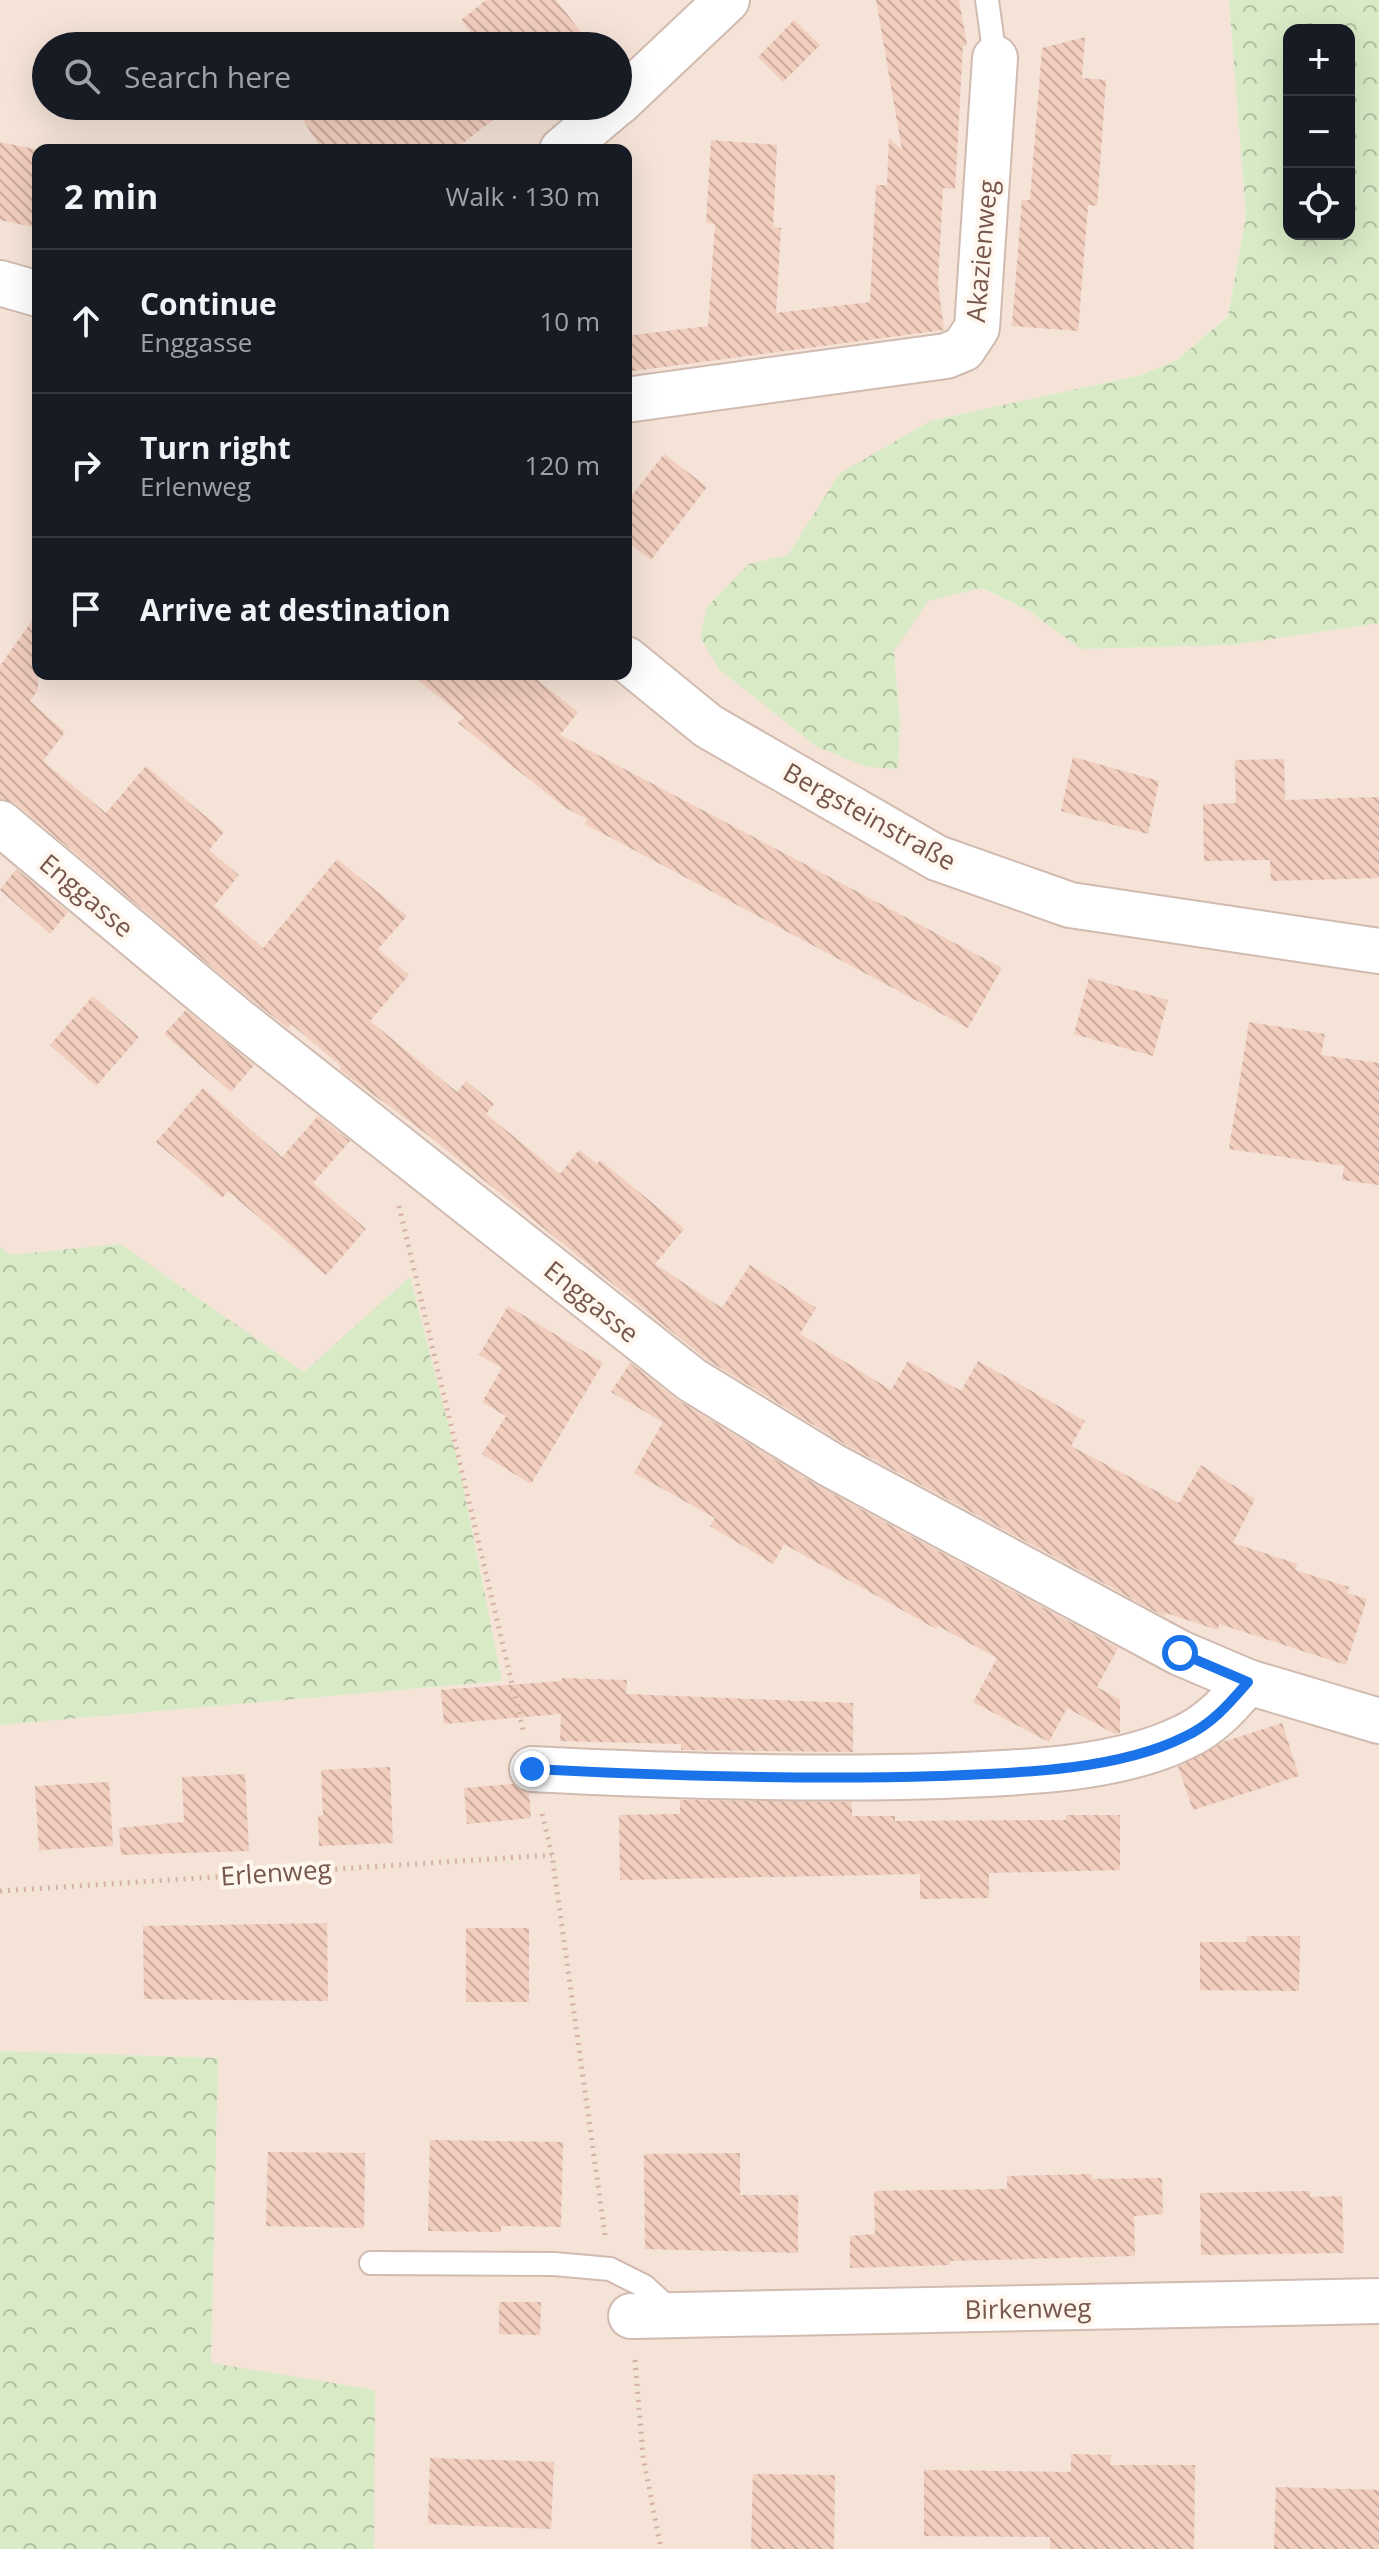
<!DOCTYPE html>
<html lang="en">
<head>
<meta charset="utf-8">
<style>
	:root { --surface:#171b24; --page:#20242c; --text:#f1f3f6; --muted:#9ea1a6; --line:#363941 }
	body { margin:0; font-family:"Open Sans",sans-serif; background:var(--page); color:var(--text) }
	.controls { position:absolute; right:24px; top:24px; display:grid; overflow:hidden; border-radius:16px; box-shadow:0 8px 32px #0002 }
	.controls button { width:72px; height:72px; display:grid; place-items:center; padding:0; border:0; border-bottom:2px solid var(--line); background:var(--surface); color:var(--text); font:40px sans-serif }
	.stop { position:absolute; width:24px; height:24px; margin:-18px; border:6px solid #1a73e8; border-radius:50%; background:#fff }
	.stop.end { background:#1a73e8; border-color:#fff; box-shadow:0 2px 8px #0008 }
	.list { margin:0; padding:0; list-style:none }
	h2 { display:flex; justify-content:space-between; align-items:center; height:104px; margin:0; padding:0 32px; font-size:34px }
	h2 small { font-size:26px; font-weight:400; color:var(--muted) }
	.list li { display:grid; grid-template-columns:52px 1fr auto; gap:24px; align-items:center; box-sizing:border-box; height:144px; padding:0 32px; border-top:2px solid var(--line) }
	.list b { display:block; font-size:30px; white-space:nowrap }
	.list p { margin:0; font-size:26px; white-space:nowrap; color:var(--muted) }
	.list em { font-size:26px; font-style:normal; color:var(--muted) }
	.icon { flex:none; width:44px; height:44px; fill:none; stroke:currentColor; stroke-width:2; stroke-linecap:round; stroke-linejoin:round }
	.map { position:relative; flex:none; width:1379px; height:2549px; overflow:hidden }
	.search { position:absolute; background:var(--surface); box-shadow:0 8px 32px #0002; left:32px; top:32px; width:600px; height:88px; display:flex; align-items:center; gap:20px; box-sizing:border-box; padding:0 28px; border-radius:44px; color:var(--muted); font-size:30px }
	.panel { position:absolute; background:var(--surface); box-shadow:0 8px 32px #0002; left:32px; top:144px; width:600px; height:536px; border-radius:16px }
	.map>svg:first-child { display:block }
	.residential { fill:#f4e3d6; fill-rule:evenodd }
	.forest { fill:url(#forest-crowns); fill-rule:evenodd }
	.building { fill:url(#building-back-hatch) }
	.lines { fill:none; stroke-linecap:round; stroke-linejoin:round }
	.service-casing { stroke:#d1bbb0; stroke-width:26 }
	.minor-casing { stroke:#d1bbb0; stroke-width:48 }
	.path { stroke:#d7b1a2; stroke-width:5; stroke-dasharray:2 6; stroke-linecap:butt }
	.service { stroke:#fff; stroke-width:22 }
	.minor { stroke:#fff; stroke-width:44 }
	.route { stroke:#1a73e8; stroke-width:10 }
	.labels { text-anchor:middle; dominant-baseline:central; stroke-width:8; stroke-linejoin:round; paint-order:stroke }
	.street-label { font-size:26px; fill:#77574b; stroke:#fff7ee }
</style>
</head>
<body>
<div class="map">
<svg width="1379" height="2549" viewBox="0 0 1379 2549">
	<defs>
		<pattern id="forest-crowns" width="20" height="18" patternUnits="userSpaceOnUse" patternTransform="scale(2)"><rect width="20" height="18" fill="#d8eac6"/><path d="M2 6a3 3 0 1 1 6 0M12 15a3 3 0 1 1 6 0" fill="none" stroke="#b4c0a3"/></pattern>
		<pattern id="building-back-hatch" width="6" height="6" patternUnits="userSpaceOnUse" patternTransform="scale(2)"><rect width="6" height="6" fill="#f2cebf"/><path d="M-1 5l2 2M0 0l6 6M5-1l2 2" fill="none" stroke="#c9aa9d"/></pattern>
	</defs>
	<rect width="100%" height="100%" fill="#fcf2e8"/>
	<path class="residential" d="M0,0H1229L1246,216L1228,315L1177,360L1141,375L930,421L840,474L788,555L749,564L898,769L900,722L894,650L928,601L981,588L1029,611L1081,649L1233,645L1379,623V2549H374V2390L211,2364L218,2058L0,2051V1725L502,1681L460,1470L410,1277L304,1373L120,1244L10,1255L0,1247ZM46,46H618V106H46ZM38,150H626V674H38Z"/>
	<g class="forest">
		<path d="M1229,0H1379V623L1233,645L1081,649L1029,611L982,588L928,601L894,651L900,722L898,769L868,767L817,747L719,669L700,637L707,607L749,564L788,555L839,474L930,421L1141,375L1177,360L1228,316L1246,216ZM1349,30V234H1289V30Z"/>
		<path d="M120,1244L304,1372L410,1277L460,1470L502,1681L0,1725V1247L10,1255Z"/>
		<path d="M0,2051L218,2058L211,2363L375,2390L374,2549H0Z"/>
	</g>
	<g class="building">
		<path d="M486,0H556L592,46H482L461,20Z"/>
		<path d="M876,0H959L967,45L963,46L955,189L943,188L938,283L944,330L626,372V336L708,326L715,224L706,223L711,140L777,145L773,227L781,228L776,313L870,302L876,185H887L889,138L902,150Z"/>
		<path d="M794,20L820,45L783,82L758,57Z"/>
		<path d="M1085,37L1082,78L1106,80L1097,206L1088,205L1078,331L1012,326L1022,200H1030L1042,48Z"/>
		<path d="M326,106H511L454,150H322L303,120Z"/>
		<path d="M0,142L38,150V228L0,220Z"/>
		<path d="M664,454L707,487L651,560L626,541V503Z"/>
		<path d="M38,612V690L30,701L65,732L43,761L106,813L146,766L224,832L209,850L239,875L214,906L263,948L337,859L407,916L378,949L409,975L370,1021L457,1092L466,1081L494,1104L486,1114L560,1174L579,1150L597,1164L600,1160L684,1229L655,1264L722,1308L750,1265L816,1308L800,1334L891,1390L908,1361L961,1391L978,1361L1085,1421L1071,1446L1179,1503L1201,1465L1255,1499L1233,1543L1298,1564L1295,1570L1349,1587L1347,1593L1367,1599L1346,1665L1219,1624L1218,1630L1166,1613L1164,1616L1121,1593L1120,1589V1592L843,1443L706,1359L424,1132L340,1070L341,1066L291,1024L288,1028L248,997L16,804L0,799V666Z"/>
		<path d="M410,674H530L578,712L560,735L1002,968L968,1028L585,824L587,819L564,807L458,723L464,717Z"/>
		<path d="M1073,757L1159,781L1148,834L1061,811Z"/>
		<path d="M1284,759L1285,800L1379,797V878L1271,881L1270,860L1204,861L1203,804L1236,803L1235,760Z"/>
		<path d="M16,869L68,912L50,934L0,890Z"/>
		<path d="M1089,978L1168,1000L1153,1056L1074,1034Z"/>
		<path d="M93,996L139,1037L96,1086L50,1045Z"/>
		<path d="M186,1010L254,1065L231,1092L164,1034Z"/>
		<path d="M1249,1022L1325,1034L1321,1055L1379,1063V1185L1342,1180L1344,1166L1229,1149Z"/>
		<path d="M203,1088L282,1157L318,1116L350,1141L313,1183L366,1229L326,1275L228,1191L222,1198L156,1142Z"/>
		<path d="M508,1306L603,1363L531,1484L482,1454L506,1416L482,1402L502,1368L479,1355Z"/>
		<path d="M630,1363L679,1401L818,1486L1118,1648L1097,1687L1120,1700V1733L1115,1734L1067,1708L1049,1742L973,1702L997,1658L938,1626L936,1629L784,1544L773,1564L710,1526L715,1518L634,1473L663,1422L611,1392Z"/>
		<path d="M562,1678L627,1680L626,1694L853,1703V1752L681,1750V1744L560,1741L561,1714L444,1724L441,1690L562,1681Z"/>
		<path d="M1282,1723L1299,1776L1193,1810L1178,1767L1223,1742Z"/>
		<path d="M390,1767L393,1843L319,1846L318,1816L323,1815L321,1770Z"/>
		<path d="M245,1774L249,1851L121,1855L119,1828L184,1822L182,1777Z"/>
		<path d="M109,1782L113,1846L39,1850L35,1786Z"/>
		<path d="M513,1784L529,1793L531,1818L467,1824L464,1788Z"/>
		<path d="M680,1800L852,1802V1816H895V1821L1066,1820V1815H1120V1870L989,1873V1898L920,1899V1874L620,1880L619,1815L680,1814Z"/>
		<path d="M327,1923L328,2001L144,1999L143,1926Z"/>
		<rect x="466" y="1928" width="63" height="74"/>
		<path d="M1247,1936H1300L1299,1991L1200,1990V1942H1247Z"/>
		<path d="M430,2140L563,2142L561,2227L501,2226V2232L428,2231Z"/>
		<path d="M268,2152L365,2153L364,2228L266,2226Z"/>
		<path d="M740,2153V2195H798V2253L645,2249L644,2154Z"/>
		<path d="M1092,2174V2179L1162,2178L1163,2214L1134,2216L1135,2256L950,2261V2265L850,2268V2236L875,2234L874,2191L1007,2189V2176Z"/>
		<path d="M1310,2191V2197L1342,2196L1344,2253L1201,2255L1200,2193Z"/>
		<path d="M499,2302H541L540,2335L499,2334Z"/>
		<path d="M1071,2454L1111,2455L1110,2465H1195L1194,2549H1050V2537L924,2536V2470L1071,2472Z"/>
		<path d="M430,2458L554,2462L551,2529L428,2524Z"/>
		<path d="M753,2474L835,2475L834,2549H751Z"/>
		<path d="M1276,2487L1379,2490V2549H1274Z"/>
	</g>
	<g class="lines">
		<defs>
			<g id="service">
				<path d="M987,0L995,58"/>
				<path d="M371,2263L554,2264L610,2269L644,2286L675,2314"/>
			</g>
			<g id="minor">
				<path d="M618,103L727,0"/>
				<path d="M562,150L614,106"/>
				<path d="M0,283L38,294"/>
				<path d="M626,400L946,356L963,349L977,328L995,58"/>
				<path d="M626,659L708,726L937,858L1070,905L1379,951"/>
				<path d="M0,823L232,1016L692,1380L831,1465L1180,1653L1248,1682L1379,1721"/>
				<path d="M532,1769C668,1776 803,1780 939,1776C1015,1773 1116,1771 1184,1737C1211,1725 1229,1704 1248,1682"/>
				<path d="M631,2316L1379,2301"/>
			</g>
		</defs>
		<use href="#service" class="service-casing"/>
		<use href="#minor" class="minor-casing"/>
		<g class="path">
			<path d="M399,1206L523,1730"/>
			<path d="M542,1814L552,1855L605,2235"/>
			<path d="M0,1891L552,1855"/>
			<path d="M635,2360L643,2456L661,2549"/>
		</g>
		<use href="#service" class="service"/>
		<use href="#minor" class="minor"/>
	</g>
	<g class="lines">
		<path class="route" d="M532,1769C668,1776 803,1780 939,1776C1015,1773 1116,1771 1184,1737C1211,1725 1229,1704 1248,1682L1180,1653"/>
	</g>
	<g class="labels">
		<g class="street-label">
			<text transform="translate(981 251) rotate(-85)">Akazienweg</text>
			<text transform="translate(870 816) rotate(29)">Bergsteinstraße</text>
			<text transform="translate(87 895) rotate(40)">Enggasse</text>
			<text transform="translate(592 1301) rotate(39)">Enggasse</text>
			<text transform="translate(276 1872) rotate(-4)">Erlenweg</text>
			<text transform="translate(1028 2308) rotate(-1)">Birkenweg</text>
		</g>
	</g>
</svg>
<div class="controls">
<button>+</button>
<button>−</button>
<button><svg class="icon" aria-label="locate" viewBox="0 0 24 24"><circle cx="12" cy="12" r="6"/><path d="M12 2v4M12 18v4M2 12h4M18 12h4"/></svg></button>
</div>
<div class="stop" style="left:1180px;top:1653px"></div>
<div class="stop end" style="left:532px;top:1769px"></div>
<div class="search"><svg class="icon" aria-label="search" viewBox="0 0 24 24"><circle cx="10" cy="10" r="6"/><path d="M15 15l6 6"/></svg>Search here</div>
<section class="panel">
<h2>2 min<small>Walk · 130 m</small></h2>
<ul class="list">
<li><svg class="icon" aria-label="ahead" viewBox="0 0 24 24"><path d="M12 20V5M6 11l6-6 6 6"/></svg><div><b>Continue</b><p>Enggasse</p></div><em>10 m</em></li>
<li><svg class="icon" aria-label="right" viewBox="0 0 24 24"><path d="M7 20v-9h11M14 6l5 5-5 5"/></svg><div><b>Turn right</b><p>Erlenweg</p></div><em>120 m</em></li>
<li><svg class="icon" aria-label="arrive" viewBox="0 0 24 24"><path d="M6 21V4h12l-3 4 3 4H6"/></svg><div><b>Arrive at destination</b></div></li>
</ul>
</section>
</div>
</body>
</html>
